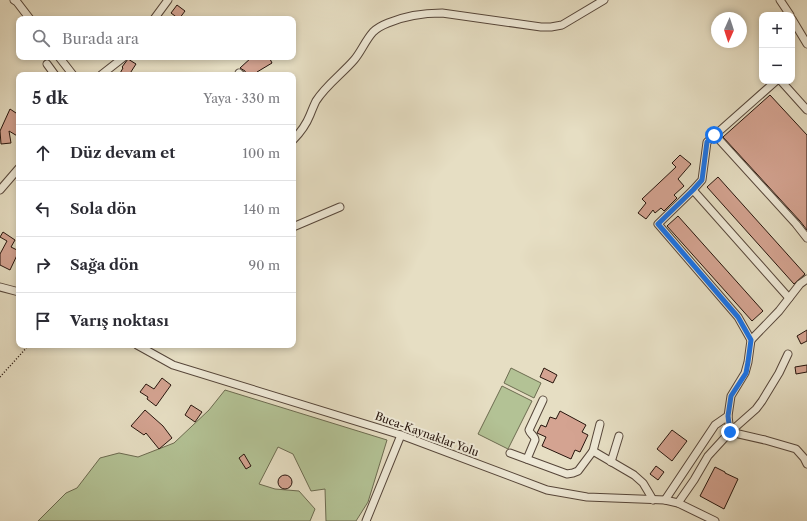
<!DOCTYPE html>
<html lang="tr">
<head>
<meta charset="utf-8">
<style>
	:root { --surface:#fff; --page:#f7f7f7; --text:#2b2b33; --muted:#7c7c81; --line:#e1e1e2 }
	body { margin:0; font-family:"Libre Caslon Text",serif; background:var(--page); color:var(--text) }
	.controls { position:absolute; right:12px; top:12px; display:grid; overflow:hidden; border-radius:8px; box-shadow:0 2px 6px #0003 }
	.controls button { width:36px; height:36px; display:grid; place-items:center; padding:0; border:0; border-bottom:1px solid var(--line); background:var(--surface); color:var(--text); font:20px sans-serif }
	.compass { position:absolute; left:711px; top:12px; width:36px; height:36px; border-radius:50%; background:var(--surface); box-shadow:0 2px 6px #0003; rotate:183deg }
	.stop { position:absolute; width:12px; height:12px; margin:-9px; border:3px solid #1a73e8; border-radius:50%; background:#fff }
	.stop.end { background:#1a73e8; border-color:#fff; box-shadow:0 1px 4px #0008 }
	.list { margin:0; padding:0; list-style:none }
	h2 { display:flex; justify-content:space-between; align-items:center; height:52px; margin:0; padding:0 16px; font-size:17px }
	h2 small { font-size:13px; font-weight:400; color:var(--muted) }
	.list li { display:grid; grid-template-columns:26px 1fr auto; gap:12px; align-items:center; box-sizing:border-box; height:56px; padding:0 16px; border-top:1px solid var(--line) }
	.list b { display:block; font-size:15px; white-space:nowrap }
	.list em { font-size:13px; font-style:normal; color:var(--muted) }
	.icon { flex:none; width:22px; height:22px; fill:none; stroke:currentColor; stroke-width:2; stroke-linecap:round; stroke-linejoin:round }
	.map { position:relative; flex:none; width:807px; height:521px; overflow:hidden }
	.search { position:absolute; background:var(--surface); box-shadow:0 2px 6px #0003; left:16px; top:16px; width:280px; height:44px; display:flex; align-items:center; gap:10px; box-sizing:border-box; padding:0 14px; border-radius:8px; color:var(--muted); font-size:15px }
	.panel { position:absolute; background:var(--surface); box-shadow:0 2px 6px #0003; left:16px; top:72px; width:280px; height:276px; border-radius:8px }
	.map>svg:first-child { display:block }
	.green { fill:#b3c295; stroke:#6c6b50 }
	.building { fill:#d4a391; stroke:#26140c }
	.lines { fill:none; stroke-linecap:round; stroke-linejoin:round }
	.minor-casing { stroke:#56463a; stroke-width:9 }
	.path { stroke:#26140c; stroke-width:1.5; stroke-dasharray:1 2; stroke-linecap:butt }
	.minor { stroke:#efead8; stroke-width:7 }
	.route { stroke:#1a73e8; stroke-width:5 }
	.labels { text-anchor:middle; dominant-baseline:central; stroke-width:4; stroke-linejoin:round; paint-order:stroke }
	.street-label { font-size:11px; fill:#26140c; stroke:#efead8 }
</style>
</head>
<body>
<div class="map">
<svg width="807" height="521" viewBox="0 0 807 521">
	<rect width="100%" height="100%" fill="#e6dec3"/>
	<filter id="stains"><feTurbulence type="fractalNoise" baseFrequency=".005" numOctaves="4"/><feColorMatrix values="0 0 0 0 .2 0 0 0 0 .09 0 0 0 0 .02 0 0 0 .5 -.17"/></filter>
	<radialGradient id="worn" r=".72"><stop offset=".6" stop-color="#630" stop-opacity="0"/><stop offset="1" stop-color="#630" stop-opacity=".3"/></radialGradient>
	<g class="green">
		<path d="M511,368L541,383L534,398L504,383Z"/>
		<path d="M502,386L532,401L508,449L478,434Z"/>
		<path d="M225,390L387,440L368,502L356,521H326L325,489L311,491L293,454L278,447L259,484L275,489L299,491L315,509L310,521H38L66,493L77,488L100,458L119,453L138,457L174,443L209,410Z"/>
	</g>
	<g class="building">
		<path d="M177,5L185,11L179,19L171,13Z"/>
		<path d="M252,57H269L272,63L257,72L259,75H246L245,71L240,68Z"/>
		<path d="M128,59L136,64L129,75H119L123,68L122,67Z"/>
		<path d="M770,95L807,135V230L800,221L723,137Z"/>
		<path d="M10,109L19,115V137L9,131L11,143L1,144L0,131Z"/>
		<path d="M680,155L691,164L678,179L684,186L674,195L677,198L664,211L661,208L655,213L653,210L646,219L638,213L646,203L642,199L676,167L672,163Z"/>
		<path d="M718,177L805,274L794,284L707,187Z"/>
		<path d="M678,216L763,311L752,321L667,226Z"/>
		<path d="M3,232L15,240L11,247L19,251L10,270L0,265V254L7,241L0,237Z"/>
		<path d="M807,330V341L801,344L797,336Z"/>
		<path d="M807,365V372L796,374L795,367Z"/>
		<path d="M544,368L557,375L553,383L540,377Z"/>
		<path d="M162,378L171,385L156,406L147,399L148,397L140,392L146,384L154,389Z"/>
		<path d="M191,405L202,412L195,422L185,415Z"/>
		<path d="M145,410L163,426L172,438L159,449L146,433L144,435L131,426Z"/>
		<path d="M560,411L586,425L582,432L588,435L580,452L575,450L571,459L542,446L546,437L537,433L541,425L546,427L550,417L556,419Z"/>
		<path d="M672,430L687,441L672,461L657,449Z"/>
		<path d="M244,454L251,466L246,469L239,458Z"/>
		<path d="M656,466L664,472L658,480L650,474Z"/>
		<path d="M715,467L725,472V473L738,479L724,509L700,496Z"/>
		<circle cx="285" cy="482" r="7"/>
	</g>
	<g class="lines">
		<defs>
			<g id="minor">
				<path d="M14,0L17,2L30,19"/>
				<path d="M780,0L790,15"/>
				<path d="M154,19L168,0"/>
				<path d="M792,19L807,44"/>
				<path d="M59,57L73,75"/>
				<path d="M47,64L55,75"/>
				<path d="M239,73L241,75"/>
				<path d="M101,75L124,57"/>
				<path d="M781,81L807,110"/>
				<path d="M715,135L796,224L807,238"/>
				<path d="M293,140C300,133 306,125 310,115C312,110 314,105 316,101C326,85 342,74 354,60C361,52 365,41 373,32C377,28 383,25 388,23C407,15 423,13 442,13L541,27H551L562,25L604,0"/>
				<path d="M0,190L19,168"/>
				<path d="M693,190L789,298"/>
				<path d="M293,227L340,207"/>
				<path d="M0,287L19,292"/>
				<path d="M751,340L779,311L800,284L807,279"/>
				<path d="M137,345L173,365L401,435L547,490L587,497L665,500L678,503L715,521"/>
				<path d="M730,432L728,416L731,396L745,373L748,362L751,340L738,317L658,224L693,190L702,180L707,142L776,81"/>
				<path d="M730,432L765,440L796,449L804,458L807,464"/>
				<path d="M593,451L600,424"/>
				<path d="M510,453L567,474L573,473L578,471L593,451L634,475L643,483L649,493L653,500"/>
				<path d="M527,459L535,440C535,436 530,434 529,430L543,400"/>
				<path d="M611,462L619,436"/>
				<path d="M665,500L715,425L728,416"/>
				<path d="M678,503L694,480L708,456L730,432L756,409L762,401L779,373L788,354"/>
				<path d="M366,521L401,435"/>
			</g>
		</defs>
		<use href="#minor" class="minor-casing"/>
		<path class="path" d="M0,377L29,345"/>
		<use href="#minor" class="minor"/>
	</g>
	<g class="lines">
		<path class="route" d="M714,135L707,142L702,180L693,190L658,224L738,317L751,340L748,362L746,373L731,396L728,416L730,432"/>
	</g>
	<g class="labels">
		<g class="street-label">
			<text transform="translate(427 434) rotate(20)">Buca-Kaynaklar Yolu</text>
		</g>
	</g>
	<rect width="100%" height="100%" filter="url(#stains)"/>
	<rect width="100%" height="100%" fill="url(#worn)"/>
</svg>
<div class="controls">
<button>+</button>
<button>−</button>
</div>
<svg class="compass" viewBox="-18 -18 36 36"><path d="M0-13l5 13h-10z" fill="#e53935"/><path d="M0 13l5-13h-10z" fill="#7c7c81"/></svg>
<div class="stop" style="left:714px;top:135px"></div>
<div class="stop end" style="left:730px;top:432px"></div>
<div class="search"><svg class="icon" aria-label="search" viewBox="0 0 24 24"><circle cx="10" cy="10" r="6"/><path d="M15 15l6 6"/></svg>Burada ara</div>
<section class="panel">
<h2>5 dk<small>Yaya · 330 m</small></h2>
<ul class="list">
<li><svg class="icon" aria-label="ahead" viewBox="0 0 24 24"><path d="M12 20V5M6 11l6-6 6 6"/></svg><div><b>Düz devam et</b></div><em>100 m</em></li>
<li><svg class="icon" aria-label="left" viewBox="0 0 24 24"><path d="M17 20v-9H6M10 6l-5 5 5 5"/></svg><div><b>Sola dön</b></div><em>140 m</em></li>
<li><svg class="icon" aria-label="right" viewBox="0 0 24 24"><path d="M7 20v-9h11M14 6l5 5-5 5"/></svg><div><b>Sağa dön</b></div><em>90 m</em></li>
<li><svg class="icon" aria-label="arrive" viewBox="0 0 24 24"><path d="M6 21V4h12l-3 4 3 4H6"/></svg><div><b>Varış noktası</b></div></li>
</ul>
</section>
</div>
</body>
</html>
